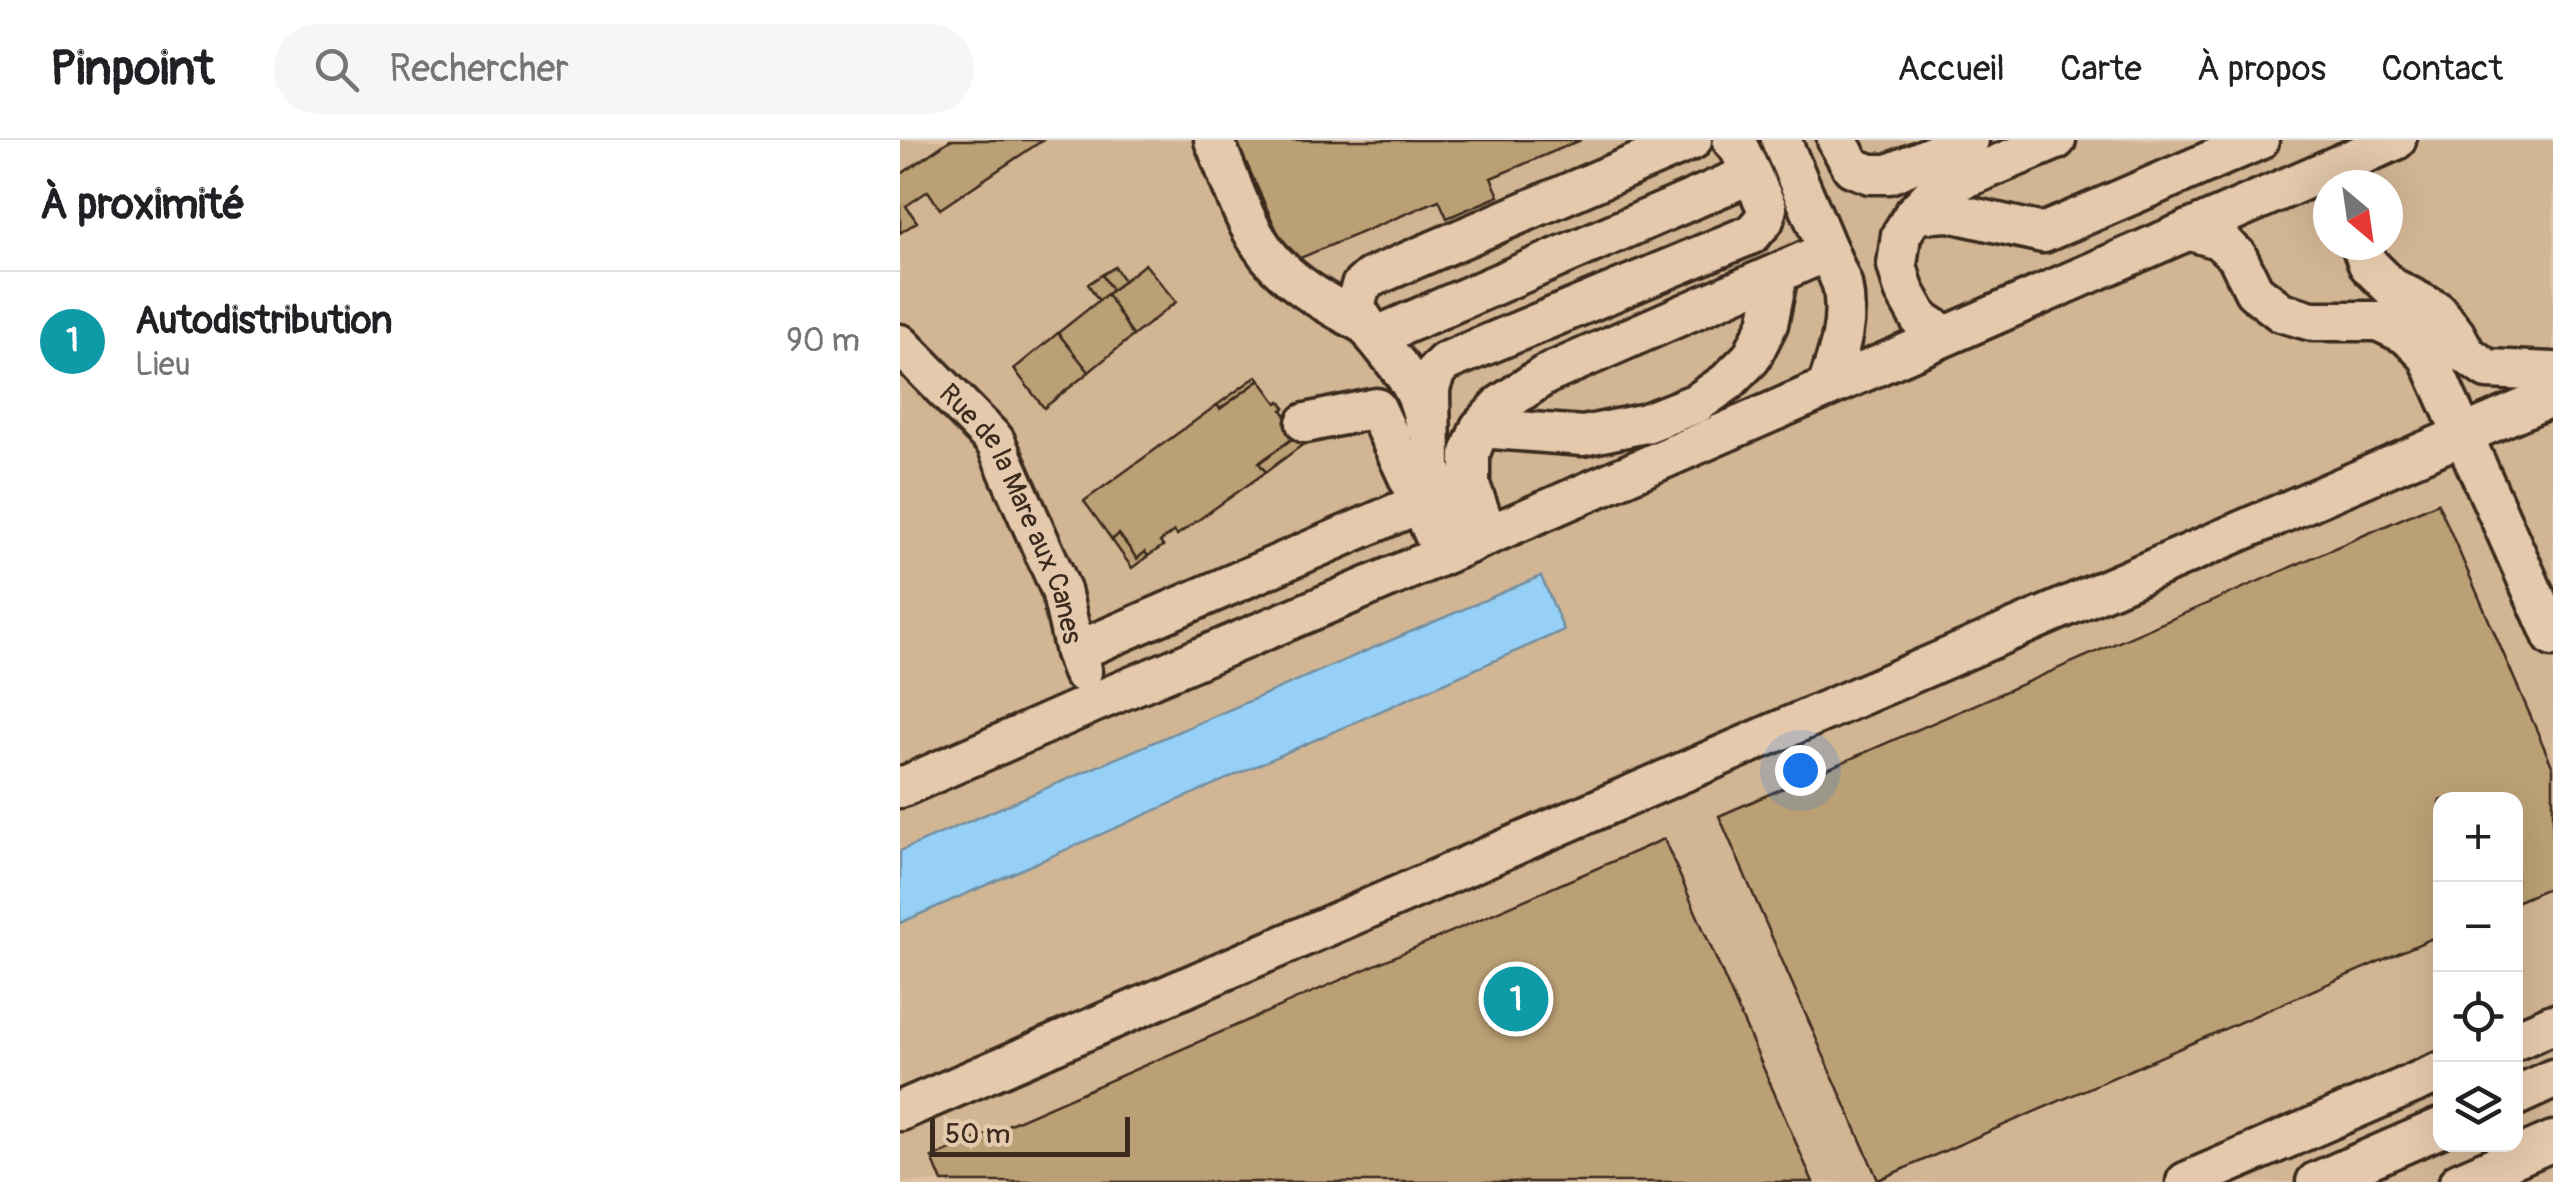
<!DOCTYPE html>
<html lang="fr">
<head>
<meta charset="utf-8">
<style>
	:root { --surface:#fff; --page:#f6f6f6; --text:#202124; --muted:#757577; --line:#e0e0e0; --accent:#0f766e }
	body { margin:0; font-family:Pangolin,sans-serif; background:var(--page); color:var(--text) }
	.controls { position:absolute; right:30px; bottom:30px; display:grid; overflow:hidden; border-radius:20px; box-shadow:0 10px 40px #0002 }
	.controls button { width:90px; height:90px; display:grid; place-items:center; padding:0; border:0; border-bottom:2px solid var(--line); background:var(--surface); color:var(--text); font:50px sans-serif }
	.compass { position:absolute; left:1413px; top:30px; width:90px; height:90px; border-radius:50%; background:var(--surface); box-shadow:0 10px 40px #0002; rotate:151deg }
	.scale { position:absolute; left:30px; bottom:25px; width:200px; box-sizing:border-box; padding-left:10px; border:5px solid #3b2a1e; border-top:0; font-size:28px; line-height:35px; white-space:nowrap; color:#3b2a1e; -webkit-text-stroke:8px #e5c9ac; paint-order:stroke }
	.you { position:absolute; left:900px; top:630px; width:35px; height:35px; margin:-25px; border:8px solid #fff; border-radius:50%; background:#1a73e8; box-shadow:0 0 0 15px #1a73e833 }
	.badge { display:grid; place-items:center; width:65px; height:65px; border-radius:50%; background:var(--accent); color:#fff; font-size:32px; font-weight:700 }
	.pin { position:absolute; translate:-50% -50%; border:5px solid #fff; box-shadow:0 2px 10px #0006 }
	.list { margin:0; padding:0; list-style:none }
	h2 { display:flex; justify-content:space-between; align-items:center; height:130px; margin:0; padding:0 40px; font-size:42px }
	h2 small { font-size:32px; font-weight:400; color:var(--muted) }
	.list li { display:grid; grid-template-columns:65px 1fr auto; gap:30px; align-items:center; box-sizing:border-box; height:140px; padding:0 40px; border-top:2px solid var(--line) }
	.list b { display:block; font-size:38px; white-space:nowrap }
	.list p { margin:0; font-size:32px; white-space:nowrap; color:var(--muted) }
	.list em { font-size:32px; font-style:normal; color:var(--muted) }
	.icon { flex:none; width:55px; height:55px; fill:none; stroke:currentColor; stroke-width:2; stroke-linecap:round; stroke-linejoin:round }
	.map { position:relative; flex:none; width:1653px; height:1042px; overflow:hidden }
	header { display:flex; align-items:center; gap:60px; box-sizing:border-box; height:140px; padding:0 50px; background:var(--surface); border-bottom:2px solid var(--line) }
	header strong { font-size:48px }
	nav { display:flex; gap:55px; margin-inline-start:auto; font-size:35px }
	.search { width:700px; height:90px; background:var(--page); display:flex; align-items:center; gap:25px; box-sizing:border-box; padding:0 35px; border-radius:55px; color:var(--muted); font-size:38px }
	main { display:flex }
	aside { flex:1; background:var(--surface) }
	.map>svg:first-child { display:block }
	.built { fill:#d2b593; fill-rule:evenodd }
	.water { fill:#96d0f6; stroke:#728ea0; stroke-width:2.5 }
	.building { fill:#bca075; stroke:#3b2a1e; stroke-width:2.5 }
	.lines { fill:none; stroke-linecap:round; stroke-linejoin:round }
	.minor-casing { stroke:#3b2a1e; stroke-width:45 }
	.minor { stroke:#e5c9ac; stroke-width:38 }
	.labels { text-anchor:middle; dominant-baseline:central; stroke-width:10; stroke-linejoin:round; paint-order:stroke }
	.street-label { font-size:28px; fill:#3b2a1e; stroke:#e5c9ac }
</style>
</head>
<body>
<header>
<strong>Pinpoint</strong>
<div class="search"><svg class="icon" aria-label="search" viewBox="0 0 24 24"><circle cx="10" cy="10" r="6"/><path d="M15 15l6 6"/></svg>Rechercher</div>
<nav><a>Accueil</a><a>Carte</a><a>À propos</a><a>Contact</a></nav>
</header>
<main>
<aside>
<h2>À proximité<small></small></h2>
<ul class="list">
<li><span class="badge" style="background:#0f9aa8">1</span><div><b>Autodistribution</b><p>Lieu</p></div><em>90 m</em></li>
</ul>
</aside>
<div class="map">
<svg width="1653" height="1042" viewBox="0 0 1653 1042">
	<rect width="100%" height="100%" fill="#e0c3a3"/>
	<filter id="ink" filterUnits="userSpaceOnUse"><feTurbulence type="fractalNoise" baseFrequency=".01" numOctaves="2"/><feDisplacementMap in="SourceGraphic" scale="20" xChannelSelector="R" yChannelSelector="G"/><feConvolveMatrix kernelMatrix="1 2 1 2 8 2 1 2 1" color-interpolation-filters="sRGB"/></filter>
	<g filter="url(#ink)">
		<path class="built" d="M0,0H1653V1042H0ZM1428,45H1488V105H1428ZM1540,660H1616V1004H1540Z"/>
		<path class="water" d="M641,436L664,490L0,783V711Z"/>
		<g class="building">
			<path d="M50,0H143L40,69L28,51L6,66L17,82L0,93V35Z"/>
			<path d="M336,0H681L591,38L599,56L547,78L539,60L391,122Z"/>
			<path d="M245,124L276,162L233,196L207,154Z"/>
			<path d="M215,127L224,141L212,150L202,135Z"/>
			<path d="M202,135L212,150L199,161L188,144Z"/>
			<path d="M207,154L233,196L189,232L158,193Z"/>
			<path d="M158,193L189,232L144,268L114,229Z"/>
			<path d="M357,236L360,240L320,269L317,265Z"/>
			<path d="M360,240L377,263L380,261L385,268L382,270L399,294L359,323L366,332L277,395L274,391L260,402L263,406L248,416L245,412L237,419L219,394L212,400L184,361L317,265L320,269Z"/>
			<path d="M399,294L405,303L366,332L359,323Z"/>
			<path d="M1538,363L1653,628V746L1616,762V660H1540V795L978,1040L819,676Z"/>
			<path d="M219,394L237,419L245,412L248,416L232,428L212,400Z"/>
			<path d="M764,699L913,1042H42L32,1018Z"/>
		</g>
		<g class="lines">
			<defs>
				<g id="minor">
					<path d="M314,0C333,44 347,100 384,132C408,154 436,168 464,184"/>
					<path d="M881,0L942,144C950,181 939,212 927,247"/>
					<path d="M937,0L952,27L970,34H989L1069,0"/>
					<path d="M1014,74L1049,72L1143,93L1359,0"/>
					<path d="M1288,90L1318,99L1337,116L1354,151L1381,172L1412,181H1478L1507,195L1528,216L1653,497"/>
					<path d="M1461,105L1468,124L1491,147L1537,171L1555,194L1566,214L1587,229L1653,232"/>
					<path d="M1045,195L1020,179L1004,150L997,125L1001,95L1014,74L1037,50L1156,0"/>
					<path d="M475,197L851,34"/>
					<path id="s1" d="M0,204L95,301L161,450L175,512L182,532"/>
					<path d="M406,283L476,268L520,363"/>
					<path d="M524,284C519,234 475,208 455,165L461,146L470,138L792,0"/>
					<path d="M580,288L683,296L746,283L797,263L827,242L851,218L868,184L878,134"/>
					<path d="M588,395L570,345V313L580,288L602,264L645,235L928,111"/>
					<path d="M571,403L548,373L537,353L531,327L530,248L536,231L545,222L852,94L864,80L867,68L838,6L832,0"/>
					<path d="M175,512L520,363L537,401"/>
					<path d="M0,648L193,563L543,415L1496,0"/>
					<path d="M1616,900L1653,884"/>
					<path d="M1616,956L1653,939"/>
					<path d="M0,971L1653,256"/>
					<path d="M1286,1042L1540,932"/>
					<path d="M1416,1042L1540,988"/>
					<path d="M1559,1042L1653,1001"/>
				</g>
			</defs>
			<use href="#minor" class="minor-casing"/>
			<use href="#minor" class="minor"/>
		</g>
	</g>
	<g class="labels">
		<g class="street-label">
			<text stroke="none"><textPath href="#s1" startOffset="208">Rue de la Mare aux Canes</textPath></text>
		</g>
	</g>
</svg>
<div class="controls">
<button>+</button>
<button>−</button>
<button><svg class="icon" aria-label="locate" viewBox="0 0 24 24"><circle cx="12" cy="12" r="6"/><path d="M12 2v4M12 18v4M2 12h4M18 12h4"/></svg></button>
<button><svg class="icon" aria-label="layers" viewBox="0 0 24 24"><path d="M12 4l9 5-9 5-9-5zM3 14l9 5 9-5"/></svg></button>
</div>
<svg class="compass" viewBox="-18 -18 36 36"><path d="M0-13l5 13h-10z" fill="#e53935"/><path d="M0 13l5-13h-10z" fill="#757577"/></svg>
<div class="scale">50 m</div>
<div class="you"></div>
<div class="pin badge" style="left:616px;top:859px;background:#0f9aa8">1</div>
</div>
</main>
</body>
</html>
